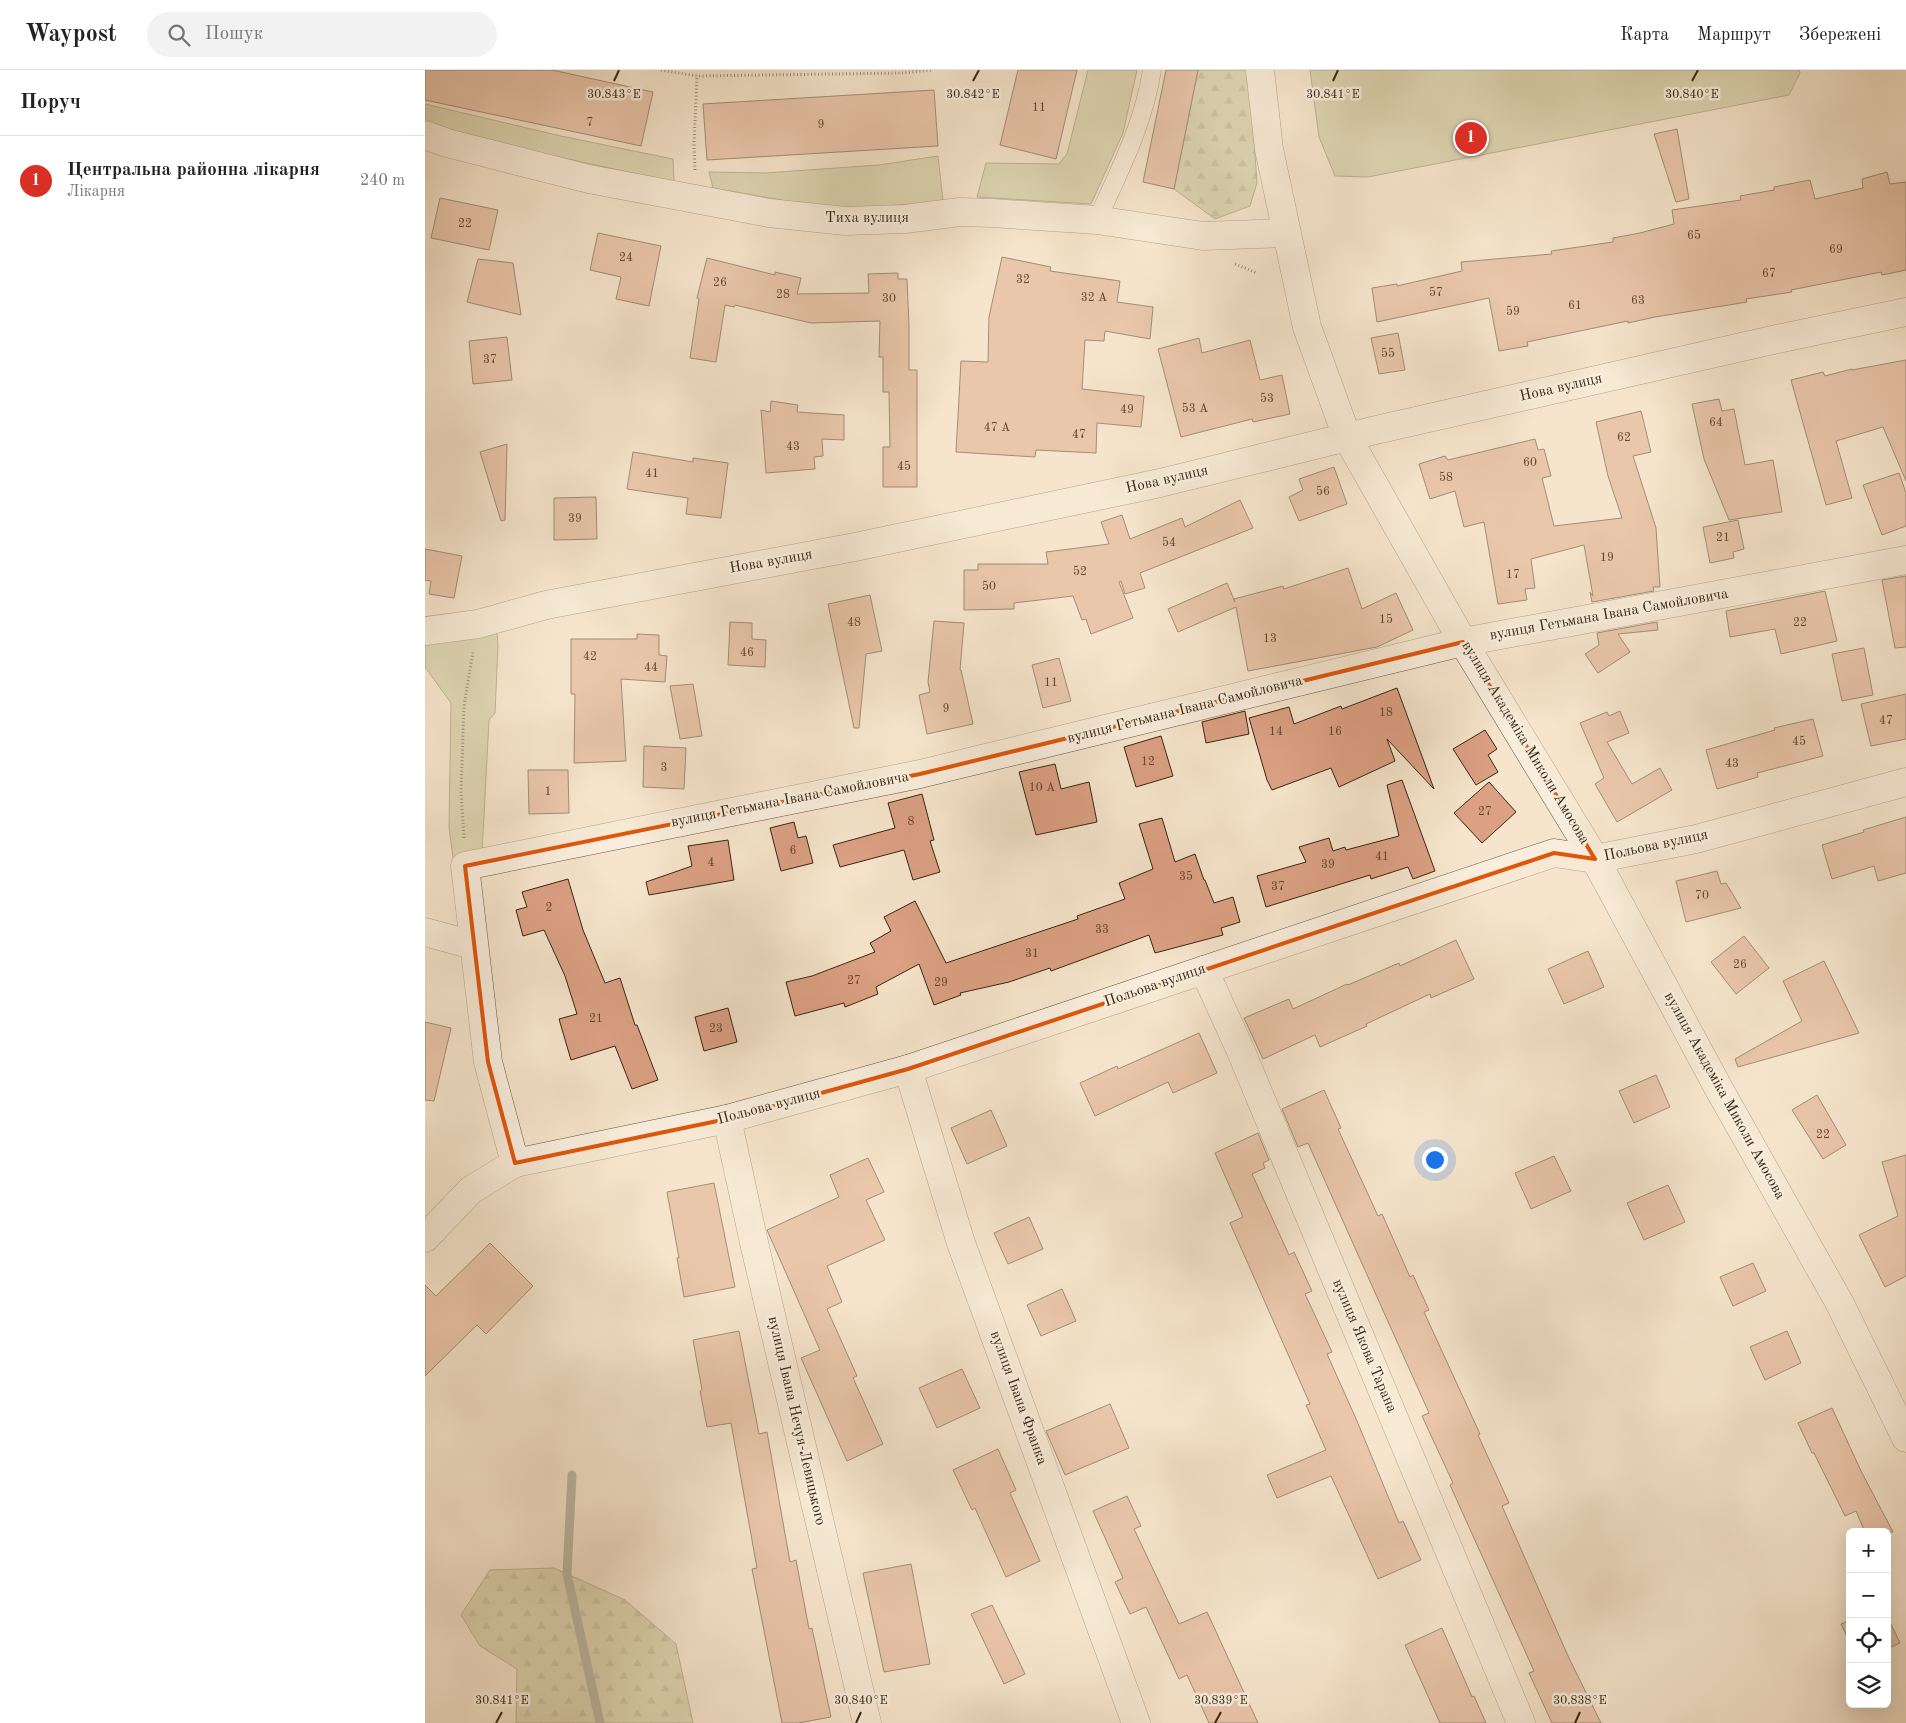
<!DOCTYPE html>
<html lang="uk">
<head>
<meta charset="utf-8">
<style>
	:root { --surface:#fff; --page:#f2f2f2; --text:#222; --muted:#767676; --line:#e0e0e0; --accent:#d93025 }
	body { margin:0; font-family:"Old Standard TT",serif; background:var(--page); color:var(--text) }
	.controls { position:absolute; right:15px; bottom:15px; display:grid; overflow:hidden; border-radius:8px; box-shadow:0 5px 20px #0002 }
	.controls button { width:45px; height:45px; display:grid; place-items:center; padding:0; border:0; border-bottom:1px solid var(--line); background:var(--surface); color:var(--text); font:25px sans-serif }
	.you { position:absolute; left:1009px; top:1089px; width:18px; height:18px; margin:-12px; border:4px solid #fff; border-radius:50%; background:#1a73e8; box-shadow:0 0 0 8px #1a73e833 }
	.badge { display:grid; place-items:center; width:32px; height:32px; border-radius:50%; background:var(--accent); color:#fff; font-size:16px; font-weight:700 }
	.pin { position:absolute; translate:-50% -50%; border:2px solid #fff; box-shadow:0 1px 5px #0006 }
	.list { margin:0; padding:0; list-style:none }
	h2 { display:flex; justify-content:space-between; align-items:center; height:65px; margin:0; padding:0 20px; font-size:21px }
	h2 small { font-size:16px; font-weight:400; color:var(--muted) }
	.list li { display:grid; grid-template-columns:32px 1fr auto; gap:15px; align-items:center; box-sizing:border-box; height:90px; padding:0 20px; border-top:1px solid var(--line) }
	.list b { display:block; font-size:19px; white-space:nowrap }
	.list p { margin:0; font-size:16px; white-space:nowrap; color:var(--muted) }
	.list em { font-size:16px; font-style:normal; color:var(--muted) }
	.icon { flex:none; width:28px; height:28px; fill:none; stroke:currentColor; stroke-width:2; stroke-linecap:round; stroke-linejoin:round }
	.map { position:relative; flex:none; width:1481px; height:1653px; overflow:hidden }
	header { display:flex; align-items:center; gap:30px; box-sizing:border-box; height:70px; padding:0 25px; background:var(--surface); border-bottom:1px solid var(--line) }
	header strong { font-size:24px }
	nav { display:flex; gap:28px; margin-inline-start:auto; font-size:18px }
	.search { width:350px; height:45px; background:var(--page); display:flex; align-items:center; gap:12px; box-sizing:border-box; padding:0 18px; border-radius:28px; color:var(--muted); font-size:19px }
	main { display:flex }
	aside { flex:1; background:var(--surface) }
	.map>svg:first-child { display:block }
	.green { fill:#c2c394; stroke:#7c7552 }
	.forest { fill:url(#forest-firs); stroke:#7c7552 }
	.lines { fill:none; stroke-linecap:round; stroke-linejoin:round }
	.stream { stroke:#748275; stroke-width:9 }
	.building { fill:#dca084; stroke:#372710 }
	.service-casing { stroke:#67563f; stroke-width:19 }
	.minor-casing { stroke:#67563f; stroke-width:29 }
	.tertiary-casing { stroke:#67563f; stroke-width:29 }
	.path { stroke:#372710; stroke-width:3; stroke-dasharray:1 2.5; stroke-linecap:butt }
	.service { stroke:#f9eede; stroke-width:18 }
	.minor { stroke:#f9eede; stroke-width:28 }
	.tertiary { stroke:#f9eede; stroke-width:28 }
	.marked { fill:none; stroke:#df560c; stroke-width:4; stroke-linejoin:round }
	.ticks { fill:none; stroke:#372710; stroke-width:2 }
	.labels { text-anchor:middle; dominant-baseline:central; stroke-width:5; stroke-linejoin:round; paint-order:stroke }
	.number-label { font-size:12px; fill:#60452d }
	.street-label { font-size:15px; fill:#372710; stroke:#f9eede }
	.ticks-label { font-size:12px; text-anchor:middle; fill:#372710; stroke:#f9eede; stroke-width:5; stroke-linejoin:round; paint-order:stroke }
</style>
</head>
<body>
<header>
<strong>Waypost</strong>
<div class="search"><svg class="icon" aria-label="search" viewBox="0 0 24 24"><circle cx="10" cy="10" r="6"/><path d="M15 15l6 6"/></svg>Пошук</div>
<nav><a>Карта</a><a>Маршрут</a><a>Збережені</a></nav>
</header>
<main>
<aside>
<h2>Поруч<small></small></h2>
<ul class="list">
<li><span class="badge">1</span><div><b>Центральна районна лікарня</b><p>Лікарня</p></div><em>240 m</em></li>
</ul>
</aside>
<div class="map">
<svg width="1481" height="1653" viewBox="0 0 1481 1653">
	<defs>
		<pattern id="forest-firs" width="22" height="20" patternUnits="userSpaceOnUse" patternTransform="scale(1.25)"><rect width="22" height="20" fill="#c2c394"/><path d="M5 1l3.5 6h-7zM16 11l3.5 6h-7z" fill="#9e9e77"/></pattern>
	</defs>
	<rect width="100%" height="100%" fill="#f6e5cc"/>
	<filter id="stains"><feTurbulence type="fractalNoise" baseFrequency=".004" numOctaves="4"/><feColorMatrix values="0 0 0 0 .2 0 0 0 0 .09 0 0 0 0 .02 0 0 0 .5 -.17"/></filter>
	<radialGradient id="worn" r=".72"><stop offset=".6" stop-color="#630" stop-opacity="0"/><stop offset="1" stop-color="#630" stop-opacity=".3"/></radialGradient>
	<g class="green">
		<path d="M663,0H712L698,63L666,134L552,127L561,93L634,94L642,84Z"/>
		<path d="M885,0H1374L1375,3L1364,25L943,107L910,106L894,67Z"/>
		<path d="M0,34L136,66L248,89L249,112L106,81L9,57L0,53Z"/>
		<path d="M513,86L518,131L505,133L408,139L288,118L284,102L340,103L454,95Z"/>
		<path d="M72,561L73,575L70,643L64,650L57,784L31,809L24,758L26,633L0,597V574Z"/>
	</g>
	<g class="forest">
		<path d="M773,0H824L832,113L825,136L790,149L749,119Z"/>
		<path d="M129,1498L200,1530L251,1574L268,1653H91L92,1599L55,1576L36,1545L65,1500Z"/>
	</g>
	<g class="lines">
		<path class="stream" d="M147,1405L142,1504L175,1653"/>
	</g>
	<g class="building">
		<path d="M0,0H127L228,22L216,76L0,30Z"/>
		<path d="M593,0H652L631,89L575,75Z"/>
		<path d="M741,0H773L749,119L718,112Z"/>
		<path d="M509,20L513,76L282,90L278,34Z"/>
		<path d="M1252,59L1264,129L1251,132L1229,64Z"/>
		<path d="M1462,102L1465,114L1481,112V200L1457,205L1456,202L1366,220L1367,222L1321,229L1322,232L1230,247L1203,253V251L1102,272L1103,276L1074,281L1064,228L952,252L947,218L972,214V216L1037,201L1036,192L1127,184L1126,181L1188,172V168L1215,163L1249,154L1247,140L1316,130L1315,126L1349,120V117L1385,110L1390,129L1438,118L1437,109Z"/>
		<path d="M15,128L73,140L64,180L6,168Z"/>
		<path d="M173,163L236,176L224,236L191,229L196,207L165,200Z"/>
		<path d="M577,187L626,197L625,201L695,211L692,232L728,237L725,269L680,261L679,271L660,270L657,319L719,326L716,357L672,353L671,383L611,380L610,387L531,382L536,291L563,292L564,247Z"/>
		<path d="M282,188L350,205V202L376,208L372,224L444,223L443,204L473,203V209H482L484,255V300H492V417H458V377H465L464,322H458V287H454L455,251L386,253L310,235L309,237L300,235L291,292L265,288L274,229L272,228Z"/>
		<path d="M53,189L88,193L96,245L42,232Z"/>
		<path d="M973,263L980,300L954,304L946,268Z"/>
		<path d="M82,267L87,310L48,314L44,271Z"/>
		<path d="M774,268L777,283L825,270L835,310L857,305L865,344L828,352L827,349L756,367L733,279Z"/>
		<path d="M1481,290V411L1458,357L1411,371L1427,428L1401,435L1366,310L1398,302L1400,306L1427,299V300Z"/>
		<path d="M1294,329L1297,341L1309,339L1320,395L1348,390L1357,442L1304,450L1279,389L1267,334Z"/>
		<path d="M346,331L373,335L372,342L419,345V370L397,369L398,386L389,387L390,399L341,403L336,340L345,342Z"/>
		<path d="M1216,341L1226,382L1208,386L1231,458L1235,517H1228L1229,521L1167,532L1165,522L1168,526L1159,475L1106,489L1110,518L1100,519L1102,530L1073,534L1059,452L1039,457L1030,421L1005,429L994,394L1020,386L1023,390L1110,369L1113,380L1119,379L1126,406L1117,408L1129,456L1197,448L1183,406L1171,352Z"/>
		<path d="M82,374L80,450L76,451L55,382Z"/>
		<path d="M208,382L268,392V388L303,393L296,448L261,444L263,428L202,419Z"/>
		<path d="M909,397L922,434L874,451L864,427L878,420L874,409Z"/>
		<path d="M1474,403L1481,423V456L1457,465L1438,415Z"/>
		<path d="M171,427L172,469L129,470V428Z"/>
		<path d="M815,430L828,458L715,503L720,518L700,524L696,511L694,512L708,548L666,564L661,549L657,550L648,526L589,533V539L539,540V500H553V494H623L621,482L684,474L676,452L697,445L705,469L757,448L760,457Z"/>
		<path d="M1313,450L1319,479L1308,482L1309,488L1285,493L1278,457Z"/>
		<path d="M0,479L37,486L29,528L4,524L6,511L0,510Z"/>
		<path d="M923,498L937,539L971,523L988,560L952,577L823,601L811,537L753,562L743,539L802,513L810,532L809,529L858,516L859,519Z"/>
		<path d="M1481,506V577L1470,578L1457,510Z"/>
		<path d="M1400,521L1412,571L1356,584L1350,559L1305,567L1301,541Z"/>
		<path d="M445,525L457,581L441,584L434,658H429L403,534Z"/>
		<path d="M509,551L539,553L535,600H536L548,654L502,664L494,625L505,622L503,612Z"/>
		<path d="M305,552L327,553V569L341,570L340,597L303,595Z"/>
		<path d="M1232,552L1233,560L1193,564L1205,582L1173,603L1160,584L1174,575L1172,563Z"/>
		<path d="M212,564L234,565V585L242,586L240,612L196,609L201,691L149,693L150,624H146V569H212Z"/>
		<path d="M1439,578L1448,625L1417,631L1407,584Z"/>
		<path d="M634,588L646,631L618,638L607,595Z"/>
		<path d="M268,614L277,666L255,669L245,616Z"/>
		<path d="M972,618L1009,719L962,669L970,691L914,717L906,698L847,720L842,710L824,648L864,637L869,654L916,636L917,639Z"/>
		<path d="M1481,624V669L1446,676L1436,634Z"/>
		<path d="M820,641L824,664L781,673L777,652Z"/>
		<path d="M1195,641L1204,663L1182,672L1207,714L1235,698L1247,720L1192,752L1170,714L1179,708L1155,653L1182,642L1184,646Z"/>
		<path d="M1388,649L1398,686L1332,703L1333,707L1292,719L1281,680L1350,660L1349,658Z"/>
		<path d="M1060,660L1072,679L1063,685L1073,702L1051,715L1028,679Z"/>
		<path d="M736,666L748,706L711,717L699,677Z"/>
		<path d="M219,676L261,678L259,719L218,717Z"/>
		<path d="M630,694L636,719L664,712L672,752L611,765L594,702Z"/>
		<path d="M103,700H143L144,743L104,744Z"/>
		<path d="M977,710L1010,801L988,809L983,797L946,809L945,805L841,837L832,806L881,792L874,777L904,768L908,781L920,777L921,780L974,766L962,715Z"/>
		<path d="M1064,712L1091,742L1057,773L1029,743Z"/>
		<path d="M497,724L509,770L505,771L515,802L488,810L479,780L415,797L408,775L470,758L463,733Z"/>
		<path d="M1481,747V803L1453,811L1449,796L1407,809L1397,775L1439,762L1438,760Z"/>
		<path d="M737,748L750,792L770,784L779,810H780L789,833L808,827L815,852L796,858L798,865L730,883L724,865L626,901L625,898L584,912L535,923L536,925L509,935L494,894L451,917L453,924L420,937L419,933L370,946L361,912L387,906L450,882L445,873L466,861L459,847L490,831L521,893L653,849L652,846L700,829L694,813L728,799L714,754Z"/>
		<path d="M369,752L373,768L381,766L388,793L356,801L345,758Z"/>
		<path d="M303,770L309,810L224,825L221,812L267,796L263,776Z"/>
		<path d="M1292,801L1296,814L1301,813L1316,838L1261,852L1251,811Z"/>
		<path d="M143,809L158,860L180,913L195,908L210,955H212L233,1010L207,1019L190,976L146,990L134,949L152,944L140,906L119,860L98,866L91,840L102,837L97,822Z"/>
		<path d="M1319,866L1344,898L1311,924L1286,892Z"/>
		<path d="M1031,870L1049,909L1006,928L1005,924L941,954L942,956L895,977L890,965L838,989L819,948L864,929L868,939L922,914L923,915L974,893L975,896Z"/>
		<path d="M1163,881L1179,917L1139,934L1123,899Z"/>
		<path d="M1399,891L1434,963L1313,997L1310,989L1377,951L1358,911Z"/>
		<path d="M303,938L312,972L279,981L270,947Z"/>
		<path d="M0,952L26,958L9,1031L0,1030Z"/>
		<path d="M774,963L792,1003L748,1023L743,1012L670,1046L655,1013L692,996L693,999Z"/>
		<path d="M1231,1005L1245,1037L1209,1053L1194,1021Z"/>
		<path d="M899,1020L916,1058L913,1059L953,1146L957,1144L985,1207L988,1205L1004,1240L999,1242L1055,1364L1053,1365L1084,1433L1077,1436L1143,1586L1176,1653H1127L1104,1603L1109,1601L1025,1415L1028,1413L997,1346L1004,1343L883,1073L873,1077L857,1039Z"/>
		<path d="M1392,1025L1421,1075L1398,1089L1367,1040Z"/>
		<path d="M566,1040L582,1076L542,1094L526,1058Z"/>
		<path d="M833,1063L844,1090L838,1093L840,1098L827,1104L864,1185L869,1182L887,1221L880,1224L907,1282L902,1284L932,1351L974,1453L978,1451L996,1490L953,1509L906,1406L852,1428L842,1405L901,1380L881,1335L885,1334L805,1153L818,1147L790,1083Z"/>
		<path d="M1481,1085V1206L1460,1217L1434,1165L1473,1146L1457,1092Z"/>
		<path d="M1129,1086L1146,1121L1106,1139L1090,1103Z"/>
		<path d="M443,1088L459,1122L441,1130L460,1170L402,1196L417,1232L402,1239L432,1306L428,1308L458,1374L422,1391L376,1288L395,1280L342,1160L414,1127L405,1105Z"/>
		<path d="M289,1113L310,1217L259,1227L252,1188H254L242,1122Z"/>
		<path d="M1243,1115L1260,1152L1219,1170L1202,1133Z"/>
		<path d="M604,1147L618,1179L583,1194L569,1163Z"/>
		<path d="M65,1173L108,1216L61,1264L52,1255L0,1306V1215L11,1226Z"/>
		<path d="M1328,1193L1341,1221L1308,1236L1295,1207Z"/>
		<path d="M637,1219L651,1251L616,1266L602,1235Z"/>
		<path d="M314,1261L334,1364L342,1362L365,1492L371,1490L384,1559L387,1558L406,1647L373,1653H357L327,1499L332,1498L306,1353L282,1357L275,1321L277,1320L268,1270Z"/>
		<path d="M1362,1261L1376,1293L1340,1310L1325,1277Z"/>
		<path d="M537,1299L555,1338L512,1358L494,1318Z"/>
		<path d="M685,1334L704,1378L640,1405L621,1361Z"/>
		<path d="M1407,1338L1436,1401L1468,1462H1440L1431,1441L1420,1446L1389,1383H1387L1373,1353Z"/>
		<path d="M573,1379L591,1420L585,1423L615,1491L581,1507L550,1438L547,1440L528,1400Z"/>
		<path d="M702,1426L716,1456L709,1459L754,1554L782,1542L833,1653H784L762,1605L754,1609L721,1537L705,1544L690,1512L698,1508L668,1441Z"/>
		<path d="M486,1494L505,1594L459,1602L438,1503Z"/>
		<path d="M567,1535L600,1604L579,1614L546,1544Z"/>
		<path d="M1462,1546L1475,1573L1462,1579Z"/>
		<path d="M1425,1550V1573L1416,1554Z"/>
		<path d="M1017,1558L1047,1627L1049,1626L1061,1653H1015L980,1575Z"/>
	</g>
	<g class="lines">
		<defs>
			<path id="service" d="M672,150C694,102 719,53 727,0"/>
			<g id="minor">
				<path d="M835,0L844,79L882,257L922,367L1038,572L1170,789L1294,1019L1414,1232L1481,1368"/>
				<path d="M0,65L22,73L164,109L344,143L420,151L480,149L535,142L567,143L672,150L778,166L861,163"/>
				<path d="M0,561L53,554L121,535L430,477L735,413L951,360L1352,269L1481,242"/>
				<path d="M0,862L48,875"/>
				<path d="M779,900L815,979L1096,1653"/>
				<path d="M483,999L536,1173L711,1653"/>
				<path d="M302,1049L330,1177L442,1653"/>
				<path d="M90,1093L63,992L40,796L495,704L1038,572L1481,490"/>
			</g>
			<path id="tertiary" d="M0,1168L46,1120L90,1093L302,1049L483,999L1129,783L1170,789L1271,769L1481,712"/>
		</defs>
		<use href="#service" class="service-casing"/>
		<use href="#minor" class="minor-casing"/>
		<use href="#tertiary" class="tertiary-casing"/>
		<g class="path">
			<path d="M236,0L272,6L476,3L507,0"/>
			<path d="M270,100L269,74L272,6"/>
			<path d="M810,194L832,203"/>
			<path d="M39,768L36,721L39,636L48,582"/>
		</g>
		<use href="#service" class="service"/>
		<use href="#minor" class="minor"/>
		<use href="#tertiary" class="tertiary"/>
	</g>
	<path d="M0 0H1481V1653H0ZM1038,572L1170,789L1129,783L483,999L302,1049L90,1093L63,992L40,796L495,704Z" fill="#f6e5cc" fill-opacity=".55" fill-rule="evenodd"/>
	<path class="marked" d="M1038,572L1170,789L1129,783L483,999L302,1049L90,1093L63,992L40,796L495,704Z"/>
	<path class="ticks" d="M189,11L194,0M548,11L554,0M908,11L913,0M1267,11L1273,0M71,1653L77,1642M431,1653L436,1642M790,1653L796,1642M1150,1653L1155,1642"/>
	<g class="labels">
		<g class="number-label">
			<text x="614" y="38">11</text>
			<text x="165" y="53">7</text>
			<text x="396" y="55">9</text>
			<text x="40" y="154">22</text>
			<text x="1269" y="166">65</text>
			<text x="1411" y="180">69</text>
			<text x="201" y="188">24</text>
			<text x="1344" y="204">67</text>
			<text x="598" y="210">32</text>
			<text x="295" y="213">26</text>
			<text x="1011" y="223">57</text>
			<text x="358" y="225">28</text>
			<text x="669" y="228">32 А</text>
			<text x="464" y="229">30</text>
			<text x="1213" y="231">63</text>
			<text x="1150" y="236">61</text>
			<text x="1088" y="242">59</text>
			<text x="963" y="284">55</text>
			<text x="65" y="290">37</text>
			<text x="842" y="329">53</text>
			<text x="770" y="339">53 А</text>
			<text x="702" y="340">49</text>
			<text x="1291" y="353">64</text>
			<text x="572" y="358">47 А</text>
			<text x="654" y="365">47</text>
			<text x="1199" y="368">62</text>
			<text x="368" y="377">43</text>
			<text x="1105" y="393">60</text>
			<text x="479" y="397">45</text>
			<text x="227" y="404">41</text>
			<text x="1021" y="408">58</text>
			<text x="898" y="422">56</text>
			<text x="150" y="449">39</text>
			<text x="1298" y="468">21</text>
			<text x="744" y="473">54</text>
			<text x="1182" y="488">19</text>
			<text x="655" y="502">52</text>
			<text x="1088" y="505">17</text>
			<text x="564" y="517">50</text>
			<text x="961" y="550">15</text>
			<text x="429" y="553">48</text>
			<text x="1375" y="553">22</text>
			<text x="845" y="569">13</text>
			<text x="322" y="583">46</text>
			<text x="165" y="587">42</text>
			<text x="226" y="598">44</text>
			<text x="626" y="613">11</text>
			<text x="521" y="639">9</text>
			<text x="961" y="643">18</text>
			<text x="1461" y="651">47</text>
			<text x="851" y="662">14</text>
			<text x="910" y="662">16</text>
			<text x="1374" y="672">45</text>
			<text x="723" y="692">12</text>
			<text x="1307" y="694">43</text>
			<text x="239" y="698">3</text>
			<text x="617" y="718">10 А</text>
			<text x="123" y="722">1</text>
			<text x="1060" y="742">27</text>
			<text x="486" y="752">8</text>
			<text x="368" y="781">6</text>
			<text x="957" y="787">41</text>
			<text x="286" y="793">4</text>
			<text x="903" y="795">39</text>
			<text x="761" y="807">35</text>
			<text x="853" y="817">37</text>
			<text x="1277" y="826">70</text>
			<text x="124" y="838">2</text>
			<text x="677" y="860">33</text>
			<text x="607" y="884">31</text>
			<text x="1315" y="895">26</text>
			<text x="429" y="911">27</text>
			<text x="516" y="913">29</text>
			<text x="171" y="949">21</text>
			<text x="291" y="959">23</text>
			<text x="1398" y="1065">22</text>
		</g>
		<g class="street-label">
			<text x="442" y="148">Тиха вулиця</text>
			<text transform="translate(1136 318) rotate(-13)">Нова вулиця</text>
			<text transform="translate(742 410) rotate(-13)">Нова вулиця</text>
			<text transform="translate(346 492) rotate(-10)">Нова вулиця</text>
			<text transform="translate(1184 545) rotate(-10)">вулиця Гетьмана Івана Самойловича</text>
			<text transform="translate(760 640) rotate(-14)">вулиця Гетьмана Івана Самойловича</text>
			<text transform="translate(1100 673) rotate(59)">вулиця Академіка Миколи Амосова</text>
			<text transform="translate(365 730) rotate(-11)">вулиця Гетьмана Івана Самойловича</text>
			<text transform="translate(1231 776) rotate(-12)">Польова вулиця</text>
			<text transform="translate(730 916) rotate(-19)">Польова вулиця</text>
			<text transform="translate(1299 1026) rotate(61)">вулиця Академіка Миколи Амосова</text>
			<text transform="translate(344 1037) rotate(-15)">Польова вулиця</text>
			<text transform="translate(939 1276) rotate(67)">вулиця Якова Тарана</text>
			<text transform="translate(593 1328) rotate(70)">вулиця Івана Франка</text>
			<text transform="translate(371 1351) rotate(77)">вулиця Івана Нечуя-Левицького</text>
		</g>
	</g>
	<g class="ticks-label">
		<text x="189" y="28">30.843°E</text>
		<text x="548" y="28">30.842°E</text>
		<text x="908" y="28">30.841°E</text>
		<text x="1267" y="28">30.840°E</text>
		<text x="77" y="1634">30.841°E</text>
		<text x="436" y="1634">30.840°E</text>
		<text x="796" y="1634">30.839°E</text>
		<text x="1155" y="1634">30.838°E</text>
	</g>
	<rect width="100%" height="100%" filter="url(#stains)"/>
	<rect width="100%" height="100%" fill="url(#worn)"/>
</svg>
<div class="controls">
<button>+</button>
<button>−</button>
<button><svg class="icon" aria-label="locate" viewBox="0 0 24 24"><circle cx="12" cy="12" r="6"/><path d="M12 2v4M12 18v4M2 12h4M18 12h4"/></svg></button>
<button><svg class="icon" aria-label="layers" viewBox="0 0 24 24"><path d="M12 4l9 5-9 5-9-5zM3 14l9 5 9-5"/></svg></button>
</div>
<div class="you"></div>
<div class="pin badge" style="left:1046px;top:68px">1</div>
</div>
</main>
</body>
</html>
